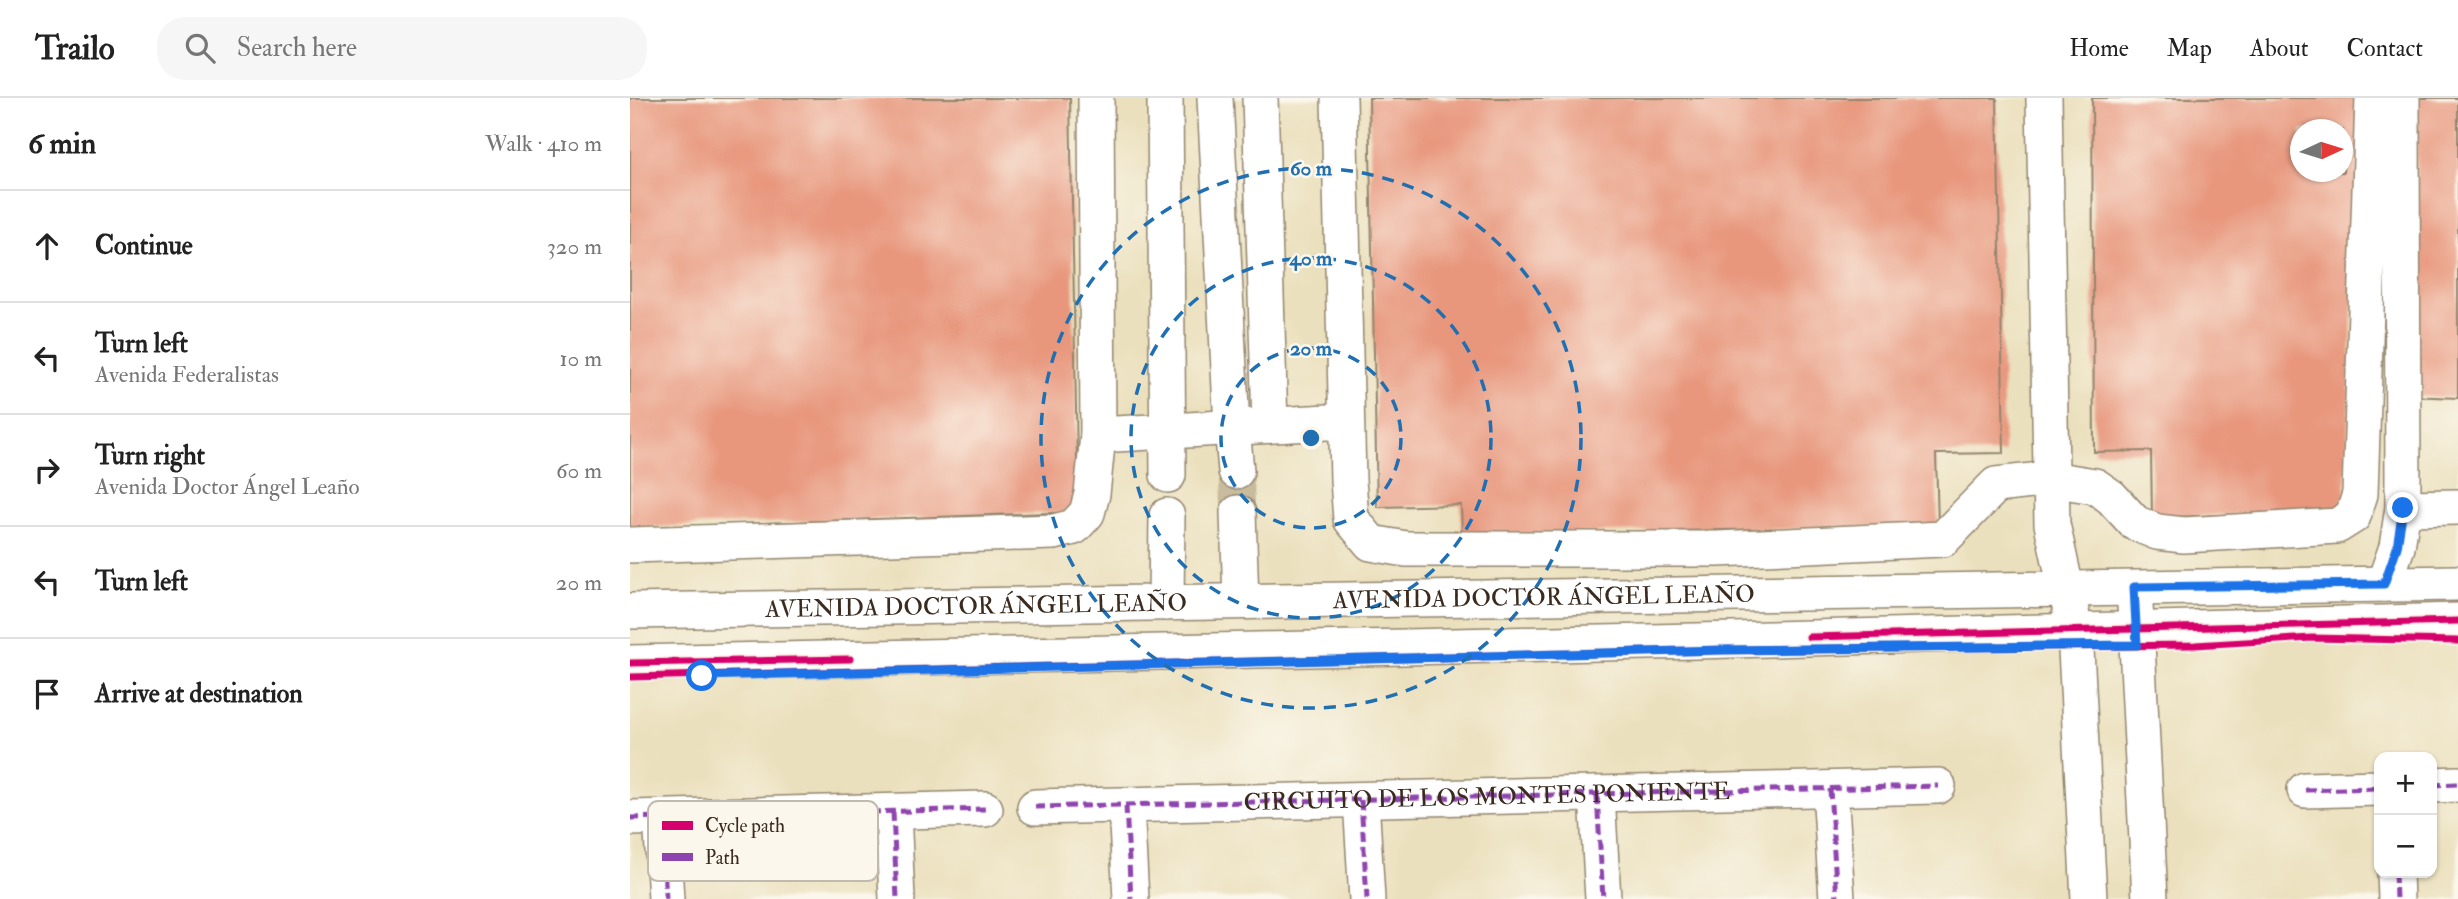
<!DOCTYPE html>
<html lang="en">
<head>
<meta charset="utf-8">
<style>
	:root { --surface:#fff; --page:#f6f6f6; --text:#222; --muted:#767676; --line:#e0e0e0 }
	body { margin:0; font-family:"IM FELL Double Pica",serif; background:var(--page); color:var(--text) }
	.controls { position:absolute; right:21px; bottom:21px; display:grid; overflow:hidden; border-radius:14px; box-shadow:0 2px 5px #0004 }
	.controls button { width:63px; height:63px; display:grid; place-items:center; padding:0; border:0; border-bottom:2px solid var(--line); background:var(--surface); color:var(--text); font:35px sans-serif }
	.compass { position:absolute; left:1660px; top:21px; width:63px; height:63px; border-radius:50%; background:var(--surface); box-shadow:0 2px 5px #0004; rotate:86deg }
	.stop { position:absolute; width:21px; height:21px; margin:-16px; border:5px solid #1a73e8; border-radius:50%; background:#fff }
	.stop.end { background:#1a73e8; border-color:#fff; box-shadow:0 2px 7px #0008 }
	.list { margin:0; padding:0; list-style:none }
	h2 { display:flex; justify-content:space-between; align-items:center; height:91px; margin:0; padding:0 28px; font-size:30px }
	h2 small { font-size:23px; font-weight:400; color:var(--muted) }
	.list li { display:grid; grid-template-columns:46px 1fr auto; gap:21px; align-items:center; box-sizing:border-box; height:112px; padding:0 28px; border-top:2px solid var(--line) }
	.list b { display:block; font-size:26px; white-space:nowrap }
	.list p { margin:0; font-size:23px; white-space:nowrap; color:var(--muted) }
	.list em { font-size:23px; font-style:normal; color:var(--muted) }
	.icon { flex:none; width:38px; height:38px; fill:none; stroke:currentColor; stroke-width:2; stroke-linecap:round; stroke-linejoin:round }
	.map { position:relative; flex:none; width:1828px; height:801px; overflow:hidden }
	header { display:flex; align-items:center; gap:42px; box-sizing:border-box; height:98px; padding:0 35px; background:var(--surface); border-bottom:2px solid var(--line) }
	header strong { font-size:33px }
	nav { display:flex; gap:38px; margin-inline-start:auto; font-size:24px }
	.search { width:490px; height:63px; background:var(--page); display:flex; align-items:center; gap:18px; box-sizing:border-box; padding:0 24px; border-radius:28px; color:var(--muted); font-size:26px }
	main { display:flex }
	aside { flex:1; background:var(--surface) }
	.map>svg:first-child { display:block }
	.building { fill:#e8977d; fill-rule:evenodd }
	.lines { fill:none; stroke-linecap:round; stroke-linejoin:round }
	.minor-tunnel { stroke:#c8bc9d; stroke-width:35; stroke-dasharray:35 18; stroke-linecap:butt }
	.minor-casing { stroke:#93856e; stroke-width:38 }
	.minor { stroke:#fff; stroke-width:35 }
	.quiet { stroke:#8e44ad; stroke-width:5; stroke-dasharray:10 5; stroke-linecap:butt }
	.cycleway-casing { stroke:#fbf7ec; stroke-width:11 }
	.cycleway { stroke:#d6006c; stroke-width:7 }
	.route { stroke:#1a73e8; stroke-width:9 }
	.ring { fill:none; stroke:#1f6fb2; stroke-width:3.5; stroke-dasharray:12 9 }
	.labels { text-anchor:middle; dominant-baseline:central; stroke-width:5; stroke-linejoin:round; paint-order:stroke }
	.street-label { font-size:24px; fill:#3b2a1e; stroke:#fbf7ec }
	.key { fill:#fbf7ec; stroke:#c1baae; stroke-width:2 }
	.key-label { font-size:19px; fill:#3b2a1e }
	.centre { fill:#1f6fb2; stroke:#fbf7ec; stroke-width:3.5 }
	.ring-label { font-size:21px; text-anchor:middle; font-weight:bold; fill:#1f6fb2; stroke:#fbf7ec; stroke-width:5; stroke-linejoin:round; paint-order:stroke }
</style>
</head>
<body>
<header>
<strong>Trailo</strong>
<div class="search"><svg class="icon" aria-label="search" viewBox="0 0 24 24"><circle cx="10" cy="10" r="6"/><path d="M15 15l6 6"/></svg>Search here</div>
<nav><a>Home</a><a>Map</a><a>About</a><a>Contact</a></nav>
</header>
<main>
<aside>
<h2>6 min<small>Walk · 410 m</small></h2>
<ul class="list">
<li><svg class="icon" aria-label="ahead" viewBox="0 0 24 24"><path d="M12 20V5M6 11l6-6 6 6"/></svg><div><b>Continue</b></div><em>320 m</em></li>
<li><svg class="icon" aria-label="left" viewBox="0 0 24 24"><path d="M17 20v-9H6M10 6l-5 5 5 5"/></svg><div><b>Turn left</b><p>Avenida Federalistas</p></div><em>10 m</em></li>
<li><svg class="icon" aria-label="right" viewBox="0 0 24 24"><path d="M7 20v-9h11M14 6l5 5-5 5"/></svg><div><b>Turn right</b><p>Avenida Doctor Ángel Leaño</p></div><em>60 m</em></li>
<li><svg class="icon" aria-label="left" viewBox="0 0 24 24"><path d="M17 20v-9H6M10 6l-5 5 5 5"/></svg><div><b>Turn left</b></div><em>20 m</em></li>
<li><svg class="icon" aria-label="arrive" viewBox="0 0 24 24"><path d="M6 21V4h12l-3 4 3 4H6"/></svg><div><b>Arrive at destination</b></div></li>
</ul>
</aside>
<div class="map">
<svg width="1828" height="801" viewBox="0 0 1828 801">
	<rect width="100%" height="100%" fill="#fbf7ec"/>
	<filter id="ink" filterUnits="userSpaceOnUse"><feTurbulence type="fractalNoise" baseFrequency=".0143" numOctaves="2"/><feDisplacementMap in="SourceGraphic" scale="14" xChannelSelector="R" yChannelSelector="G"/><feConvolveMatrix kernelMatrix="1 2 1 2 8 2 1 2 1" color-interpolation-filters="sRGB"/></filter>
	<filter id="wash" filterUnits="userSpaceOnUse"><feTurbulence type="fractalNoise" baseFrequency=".00686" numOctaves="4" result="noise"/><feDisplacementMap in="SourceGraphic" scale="28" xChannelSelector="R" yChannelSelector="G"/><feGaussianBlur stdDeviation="1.57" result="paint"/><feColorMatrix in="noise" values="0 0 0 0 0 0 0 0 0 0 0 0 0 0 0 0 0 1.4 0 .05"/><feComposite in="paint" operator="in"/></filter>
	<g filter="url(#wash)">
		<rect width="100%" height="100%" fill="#ebe0bd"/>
		<g id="blocks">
			<g class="building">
				<path d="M0,0H440L448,414L0,430Z"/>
				<path d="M739,0H1367L1374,355L1306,356L1308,428L832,437L831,407L747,409Z"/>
				<path d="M1462,0H1730L1715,412L1522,420L1521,353L1464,354ZM1671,32H1713V74H1671Z"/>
				<path d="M1788,0H1828V300L1779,298Z"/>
			</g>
		</g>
	</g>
	<g filter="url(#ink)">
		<use href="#blocks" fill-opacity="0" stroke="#93856e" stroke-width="2"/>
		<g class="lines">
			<path class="minor-tunnel" d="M606,373L608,415"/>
			<defs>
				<g id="minor">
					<path d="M535,0L538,377"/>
					<path d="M585,0L602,329L606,373"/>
					<path d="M630,0L640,327"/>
					<path d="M709,0L718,382L721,421L741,445L776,451H1087L1313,441L1366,387L1420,381L1465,388L1481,399L1505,425L1527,434L1554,437L1707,428L1723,418L1730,396L1743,0"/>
					<path d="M1414,0L1422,426L1445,532L1459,801"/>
					<path d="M1772,0L1773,410"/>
					<path d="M468,337L715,323"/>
					<path d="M608,415L611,503"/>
					<path d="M0,447L424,434L444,429L457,415L462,396L468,337L466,0"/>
					<path d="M1754,486L1767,449L1773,410L1828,409"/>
					<path d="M536,505L537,418"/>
					<path d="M1505,507L1520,801"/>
					<path id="s1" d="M0,513L1828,485"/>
					<path d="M0,565L1066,543L1828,523"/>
					<path d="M1802,687L1828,686"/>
					<path d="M1200,691L1207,801"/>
					<path d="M1675,692L1749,690"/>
					<path d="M967,697L973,801"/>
					<path d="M731,702L737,801"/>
					<path d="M496,708L501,801"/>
					<path id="s2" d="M405,709L1308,688"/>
					<path d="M263,714L267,801"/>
					<path d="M31,719L36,801"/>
					<path d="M0,720L355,711"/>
					<path d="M1765,775L1766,801"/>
				</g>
			</defs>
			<use href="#minor" class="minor-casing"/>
			<use href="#minor" class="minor"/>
			<g class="quiet">
				<path d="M1802,687L1828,686"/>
				<path d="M1200,691L1207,801"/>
				<path d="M1675,692L1749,690"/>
				<path d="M967,697L973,801"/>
				<path d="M731,702L737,801"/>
				<path d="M496,708L501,801"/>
				<path d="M405,709L1308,688"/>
				<path d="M263,714L267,801"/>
				<path d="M31,719L36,801"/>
				<path d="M0,720L355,711"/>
				<path d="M1765,775L1766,801"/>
			</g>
			<defs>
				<g id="cycleway">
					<path d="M1179,539L1828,523"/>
					<path d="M0,565L220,561"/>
					<path d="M0,579L1093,552L1565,547L1682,540L1828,543"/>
				</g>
			</defs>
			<use href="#cycleway" class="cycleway-casing"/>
			<use href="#cycleway" class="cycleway"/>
		</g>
	</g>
	<g class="lines" filter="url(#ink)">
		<path class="route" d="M72,578L1093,552L1507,547L1504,489L1754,486L1767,449L1773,410"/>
	</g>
	<g class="ring">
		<circle cx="681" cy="340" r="90"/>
		<circle cx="681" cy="340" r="180"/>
		<circle cx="681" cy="340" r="270"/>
	</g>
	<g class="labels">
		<g class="street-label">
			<text stroke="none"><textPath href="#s1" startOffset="914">AVENIDA DOCTOR ÁNGEL LEAÑO</textPath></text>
			<text stroke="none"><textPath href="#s1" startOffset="346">AVENIDA DOCTOR ÁNGEL LEAÑO</textPath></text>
			<text stroke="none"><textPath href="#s2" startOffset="452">CIRCUITO DE LOS MONTES PONIENTE</textPath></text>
		</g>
	</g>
	<rect x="18" y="703" width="230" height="80" rx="10" class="key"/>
	<rect x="32" y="723" width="31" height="9" fill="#d6006c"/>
	<rect x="32" y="755" width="31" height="8" fill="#8e44ad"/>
	<g class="key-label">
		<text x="75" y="734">Cycle path</text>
		<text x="75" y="766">Path</text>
	</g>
	<circle cx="681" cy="340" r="10" class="centre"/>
	<g class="ring-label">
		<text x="681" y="77">60 m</text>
		<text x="681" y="167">40 m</text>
		<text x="681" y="257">20 m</text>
	</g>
</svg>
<div class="controls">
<button>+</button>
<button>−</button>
</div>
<svg class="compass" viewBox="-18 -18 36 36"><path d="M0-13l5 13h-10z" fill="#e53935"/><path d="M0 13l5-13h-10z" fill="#767676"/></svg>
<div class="stop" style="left:72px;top:578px"></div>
<div class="stop end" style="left:1773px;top:410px"></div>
</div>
</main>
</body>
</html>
